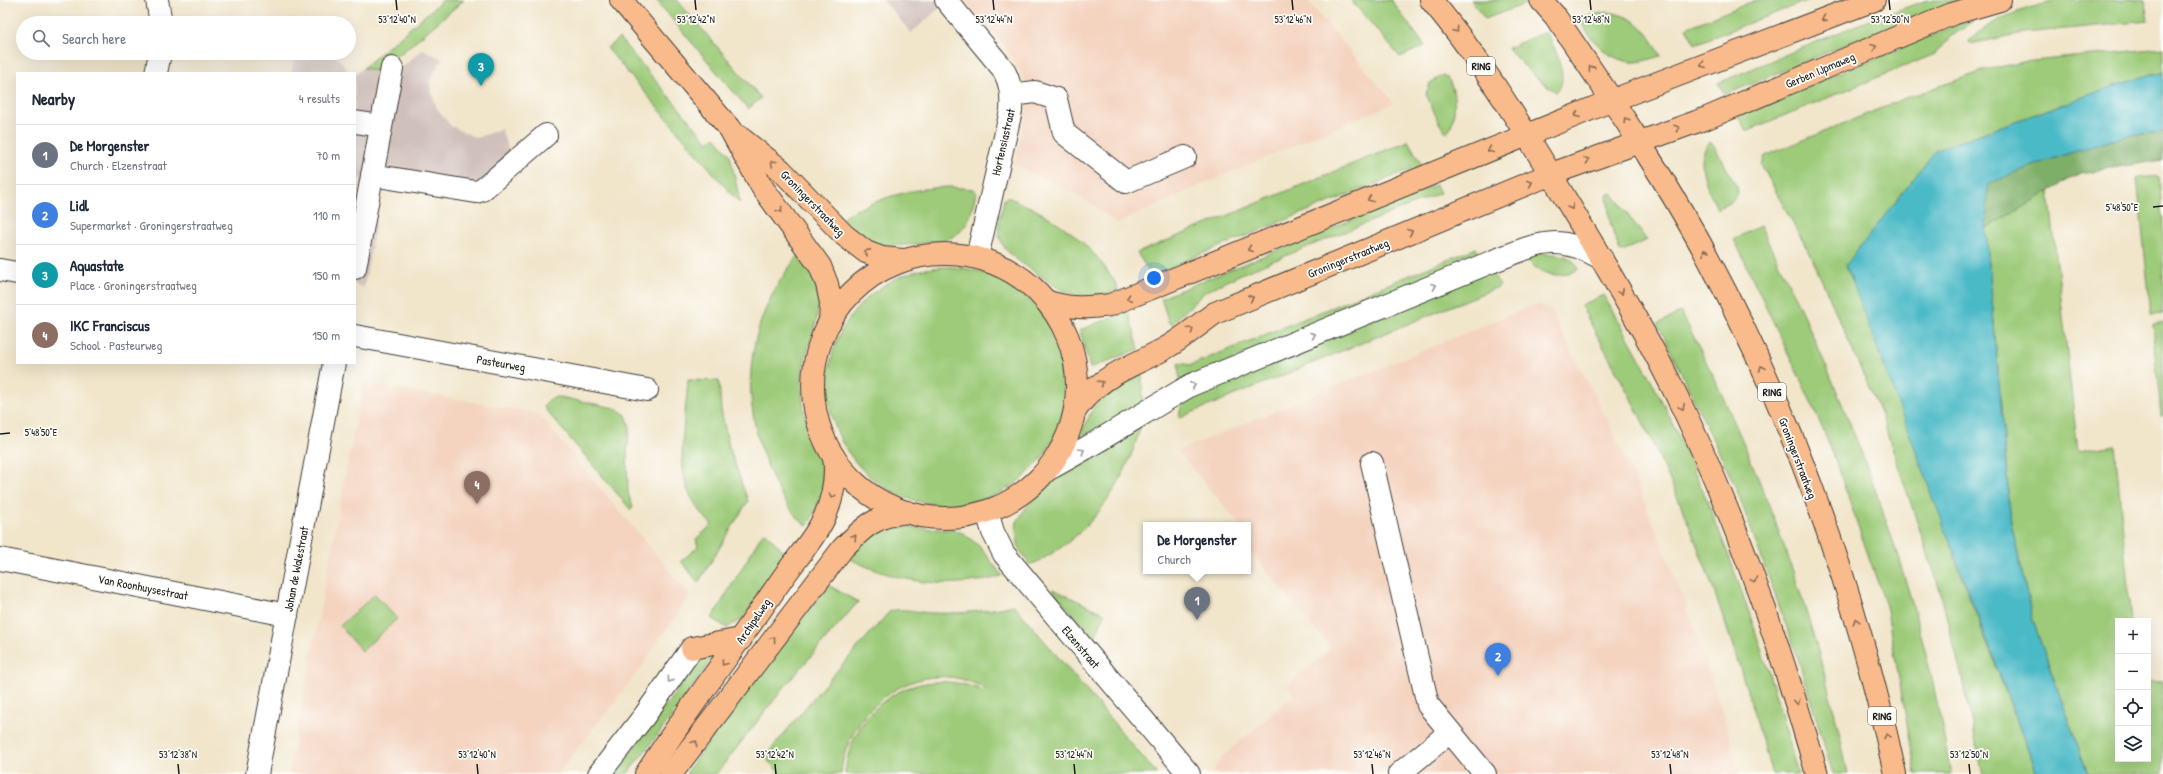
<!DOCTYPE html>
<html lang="en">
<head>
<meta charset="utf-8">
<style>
	:root { --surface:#fff; --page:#f6f6f7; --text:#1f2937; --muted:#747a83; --line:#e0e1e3; --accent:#0f766e }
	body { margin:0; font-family:"Patrick Hand",sans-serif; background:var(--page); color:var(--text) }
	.controls { position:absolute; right:12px; bottom:12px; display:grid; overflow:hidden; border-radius:0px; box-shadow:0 4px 16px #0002 }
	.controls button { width:36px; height:36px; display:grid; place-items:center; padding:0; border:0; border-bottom:1px solid var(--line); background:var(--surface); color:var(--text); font:20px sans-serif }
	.you { position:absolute; left:1154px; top:278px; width:14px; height:14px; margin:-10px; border:3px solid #fff; border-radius:50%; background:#1a73e8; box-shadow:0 0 0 6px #1a73e833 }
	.badge { display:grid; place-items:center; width:26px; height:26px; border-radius:50%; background:var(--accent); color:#fff; font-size:13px; font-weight:700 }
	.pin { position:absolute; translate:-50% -33px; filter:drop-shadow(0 1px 2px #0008) }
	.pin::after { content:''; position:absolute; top:21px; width:14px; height:12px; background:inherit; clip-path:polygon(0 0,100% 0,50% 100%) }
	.popup { position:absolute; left:1143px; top:522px; width:108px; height:52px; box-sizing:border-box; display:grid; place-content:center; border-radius:0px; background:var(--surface); filter:drop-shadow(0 1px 3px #0005); font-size:13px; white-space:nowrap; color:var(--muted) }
	.popup b { font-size:15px; color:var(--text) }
	.popup::after { content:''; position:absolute; left:50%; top:100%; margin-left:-8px; border:8px solid transparent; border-top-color:var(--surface) }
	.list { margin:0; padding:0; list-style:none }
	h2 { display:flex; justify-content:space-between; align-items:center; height:52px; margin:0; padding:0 16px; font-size:17px }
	h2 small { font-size:13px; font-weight:400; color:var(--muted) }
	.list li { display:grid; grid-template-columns:26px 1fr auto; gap:12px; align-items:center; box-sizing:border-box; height:60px; padding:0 16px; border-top:1px solid var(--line) }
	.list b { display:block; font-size:15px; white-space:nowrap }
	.list p { margin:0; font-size:13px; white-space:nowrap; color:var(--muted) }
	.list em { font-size:13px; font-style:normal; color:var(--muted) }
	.icon { flex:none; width:22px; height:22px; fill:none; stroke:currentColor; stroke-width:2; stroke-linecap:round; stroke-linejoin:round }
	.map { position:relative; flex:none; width:2163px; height:774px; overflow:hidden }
	.search { position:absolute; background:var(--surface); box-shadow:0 4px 16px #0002; left:16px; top:16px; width:340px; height:44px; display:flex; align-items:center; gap:10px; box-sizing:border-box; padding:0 14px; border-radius:22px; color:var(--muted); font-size:15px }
	.panel { position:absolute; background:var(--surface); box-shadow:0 4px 16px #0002; left:16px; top:72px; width:340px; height:292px; border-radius:0px }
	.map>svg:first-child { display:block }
	.built { fill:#f4d3bf }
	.industrial { fill:#d0c0bb }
	.green { fill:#9dcb79; stroke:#5c744a }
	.forest { fill:#7eaf69; stroke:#4d6642 }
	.water { fill:#4cbac7; stroke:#346b72 }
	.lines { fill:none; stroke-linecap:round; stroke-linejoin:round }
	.minor-casing { stroke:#3c3a36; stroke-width:24 }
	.major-casing { stroke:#3c3a36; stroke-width:24 }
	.minor { stroke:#fff; stroke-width:22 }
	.major { stroke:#fabb8c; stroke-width:22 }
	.oneway { stroke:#8b6c54 }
	.oneway2 { stroke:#999 }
	.ticks { fill:none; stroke:#1c1c1c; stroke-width:1.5 }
	.labels { text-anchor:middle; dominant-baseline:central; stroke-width:3.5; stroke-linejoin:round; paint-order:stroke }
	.shield { fill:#fdfcf7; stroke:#605f5e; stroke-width:1 }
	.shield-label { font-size:11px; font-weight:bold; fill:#1c1c1c }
	.street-label { font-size:12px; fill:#1c1c1c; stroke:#fdfcf7 }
	.ticks-label { font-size:10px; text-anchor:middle; fill:#1c1c1c; stroke:#fdfcf7; stroke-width:3.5; stroke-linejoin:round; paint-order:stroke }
</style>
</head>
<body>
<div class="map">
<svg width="2163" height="774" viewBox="0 0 2163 774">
	<rect width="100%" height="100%" fill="#fdfcf7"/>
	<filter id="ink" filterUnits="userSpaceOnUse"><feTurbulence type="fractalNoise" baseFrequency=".025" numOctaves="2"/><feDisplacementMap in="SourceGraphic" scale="8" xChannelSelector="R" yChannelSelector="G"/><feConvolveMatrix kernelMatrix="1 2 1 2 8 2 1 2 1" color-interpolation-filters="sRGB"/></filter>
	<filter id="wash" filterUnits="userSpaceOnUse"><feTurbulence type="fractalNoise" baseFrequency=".012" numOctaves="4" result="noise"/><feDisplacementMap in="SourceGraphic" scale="16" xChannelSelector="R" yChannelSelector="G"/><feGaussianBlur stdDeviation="0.9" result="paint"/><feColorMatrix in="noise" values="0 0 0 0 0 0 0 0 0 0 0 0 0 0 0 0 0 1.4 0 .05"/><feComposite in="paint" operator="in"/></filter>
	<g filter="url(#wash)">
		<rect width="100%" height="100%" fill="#f1e5ca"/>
		<g class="built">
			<path d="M964,0H1307L1394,103L1203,184L1117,224L1095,206L1058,185L1014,164L1027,109V90L1021,72L1004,45Z"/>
			<path d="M1534,305H1540L1550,310L1609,423L1643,498L1685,603L1725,720L1739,774H1212L1221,758L1294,695L1287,686L1331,648L1248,548V540L1250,537L1248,534V525H1240L1178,451Z"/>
			<path d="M363,383L537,413L690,595L642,666L558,774H289Z"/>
		</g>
		<g class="industrial">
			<path d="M883,0H949L911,33Z"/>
			<path d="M423,49L442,59L429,82L437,109L451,126L476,138L501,129L511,157L484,194L383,183L364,287L355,285V218L362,179L355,178V75L363,68L376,71L391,59L400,69Z"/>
			<path d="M295,53H334L350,73H291Z"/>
		</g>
		<g class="green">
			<path d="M443,0H464L405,50L376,71L363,68Z"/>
			<path d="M656,0H677L761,98L748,109Z"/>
			<path d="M1351,0H1391L1425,46L1400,57Z"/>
			<path d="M1471,0H1522L1525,4L1485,19Z"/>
			<path d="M1756,0H1809L1695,44L1686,28Z"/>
			<path d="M1927,0H1965L1849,43L1725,95L1718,83L1859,24Z"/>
			<path d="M2062,0H2145L2148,21L2024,33L1970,44L1969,41C1993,17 2028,7 2062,0Z"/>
			<path d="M1608,12C1638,17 1648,31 1661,56C1652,58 1640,63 1631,62C1606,59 1589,38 1578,17Z"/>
			<path d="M1973,19L1974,21L1952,36L1935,54L1746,131L1737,114Z"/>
			<path d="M1542,33H1547C1554,46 1571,80 1556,92C1537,80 1523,66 1508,48Z"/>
			<path d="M619,38L708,142L715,137L730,155L740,202H738L607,48Z"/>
			<path d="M2163,48V73L2152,74L2094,93L1936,150L1954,557L2037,774H1983L1960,670L1939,587L1881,415L1812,258L1761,164L1765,156L1903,99L1986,70L2023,62Z"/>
			<path d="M1443,75C1458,81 1457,122 1447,133L1439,123L1426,94L1430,83Z"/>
			<path d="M1408,141L1422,165L1201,254L1152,276L1137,253Z"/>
			<path d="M1710,142L1713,144L1737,187L1738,193L1732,202L1717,209C1709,191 1692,160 1710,142Z"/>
			<path d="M2159,176L2163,220V314L2151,315L2137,178Z"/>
			<path d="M1436,185L1440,193L1241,274L1206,291L1172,324L1169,323L1161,298Z"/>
			<path d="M949,187L974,189L976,192C973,206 971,220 961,231C950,241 937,241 924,243C886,248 869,249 842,219C847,213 856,210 863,207C892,194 918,188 949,187Z"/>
			<path d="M2049,191L2078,451L2115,445L2131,621H2118V759H2148V680L2163,681V774H2088L2033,621L2011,523L1986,229Z"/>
			<path d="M1612,193L1647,240L1620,252L1610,222L1607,195Z"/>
			<path d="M1007,197C1046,212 1084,236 1108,272C1112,277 1117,284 1118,290C1074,306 1060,289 1026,266C1015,258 1004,252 1000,238C996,225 1002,211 1004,199Z"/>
			<path d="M1760,226C1832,367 1896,525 1932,679C1939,711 1945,742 1951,774H1916L1886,606L1833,454L1813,406L1734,239Z"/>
			<path d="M1476,248L1480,256L1180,382L1178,363L1191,365Z"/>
			<path d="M1537,254C1551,254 1574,252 1578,270C1559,279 1540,276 1527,259Z"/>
			<path d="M799,255C809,268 816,281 818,298C821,326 802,353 802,381C802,395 803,410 807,423C810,435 816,446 820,457C828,481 820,506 807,526C793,517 777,490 771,474C737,398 745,319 799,255Z"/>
			<circle cx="947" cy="386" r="119"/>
			<path d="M1490,271L1500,285L1498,287L1179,418L1182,399Z"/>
			<path d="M1603,295C1693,440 1754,610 1798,774H1772C1740,664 1704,549 1654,446C1632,398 1606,352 1581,306Z"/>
			<path d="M1128,311L1139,349L1090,368L1080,330Z"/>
			<path d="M1681,312C1757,457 1816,614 1848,774H1833L1797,655L1736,488L1658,324Z"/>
			<path d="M2163,322V416H2161L2152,324Z"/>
			<path d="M1139,373L1142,375L1143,404L1080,441C1092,400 1103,393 1139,373Z"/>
			<path d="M688,380L719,381L721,410L729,447L748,501L698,583L681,561L698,547L696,539L712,525C704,516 696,507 690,495C675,464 686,414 688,380Z"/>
			<path d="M560,397L615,408L626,415L630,427L627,451L628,493L633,507L631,510L545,409L544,406C548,399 552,397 560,397Z"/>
			<path d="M1141,425C1127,477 1100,523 1054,552C1047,556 1037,564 1029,564L1019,549L1016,530L1017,522L1027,506L1062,473Z"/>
			<path d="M902,527L953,530L963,533L978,545L1002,575C996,579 986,580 978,581C932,588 890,579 848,558C861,539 879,530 902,527Z"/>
			<path d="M763,533H766L787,555L743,618L727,628L712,618Z"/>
			<path d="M828,585L858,602L786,685L716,774H686L690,767Z"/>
			<path d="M1053,589L1105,614L1094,639L1052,590Z"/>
			<path d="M375,594L397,619L362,651L340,626Z"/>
			<path d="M1014,605L1157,774H845C851,704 919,662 983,691L985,689C922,651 846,707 841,774H780L765,757L819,691L890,611C904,607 919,613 933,613C961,614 987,611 1014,605Z"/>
			<path d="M714,656L670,719L627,774H614L700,660Z"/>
		</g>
		<path class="forest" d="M2163,132V160L2080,173L1986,229L1988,184L2013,173L2061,156L2129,135Z"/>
		<path class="water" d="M2163,73V132L2129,135L2061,156L2013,173L1988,185L1986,229L2011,524L2033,621L2088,774H2037L1846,265L1936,150L2094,93L2152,74Z"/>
	</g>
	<g filter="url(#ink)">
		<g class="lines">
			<defs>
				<g id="minor">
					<path d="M157,0L161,23"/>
					<path d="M946,0L1003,69C1011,83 1012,95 1011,111L977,257"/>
					<path d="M156,73L160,53"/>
					<path d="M1012,95L1035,92L1056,99L1064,133L1126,182L1185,157"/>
					<path d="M355,122L381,126"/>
					<path d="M372,175L476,192L482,190L546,135"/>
					<path d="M355,268L392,68"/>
					<path d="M0,270L17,273"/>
					<path d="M355,336L647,390"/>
					<path d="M1372,463L1428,705L1485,774"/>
					<path d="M1047,470C1096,444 1143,413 1191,385L1491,262C1536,245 1556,231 1602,259"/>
					<path d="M987,512L993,532L1004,554L1189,774"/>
					<path d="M0,559L287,615"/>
					<path d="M257,774L334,363"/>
					<path d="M599,774L645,715L692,648"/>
					<path d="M1399,774L1450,732"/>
				</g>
				<g id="major">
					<path d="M621,0L730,129L762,187L820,266L827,284L831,303L830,322"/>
					<path d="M1431,0C1483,62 1526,133 1568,203C1609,271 1651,341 1685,413C1740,529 1782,651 1817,774"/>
					<path d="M1541,0L1555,16C1609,95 1663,174 1708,258C1794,419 1857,595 1895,774"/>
					<path d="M738,136L781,170L844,235L866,252L882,258L903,260"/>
					<circle cx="945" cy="386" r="132"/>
					<path d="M1046,301C1068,309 1087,308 1110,305L1613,100L1874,0"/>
					<path d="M1075,411C1098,376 1129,368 1164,349C1182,339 1198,325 1215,313L1551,174L1707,118L1952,14L2000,0"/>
					<path d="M692,648L741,639"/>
					<path d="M646,774C689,707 737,645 782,579C795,560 816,537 825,516C833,497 837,478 834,457"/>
					<path d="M671,774L843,548C865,526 875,516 907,512"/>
				</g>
			</defs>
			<use href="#minor" class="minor-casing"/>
			<use href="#major" class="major-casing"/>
			<use href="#minor" class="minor"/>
			<use href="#major" class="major"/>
		</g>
		<defs><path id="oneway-chevron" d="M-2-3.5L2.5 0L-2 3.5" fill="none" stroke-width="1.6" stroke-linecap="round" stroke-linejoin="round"/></defs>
		<g class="oneway">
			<use href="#oneway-chevron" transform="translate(1824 19) rotate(159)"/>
			<use href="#oneway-chevron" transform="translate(1456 30) rotate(52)"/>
			<use href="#oneway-chevron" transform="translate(1874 47) rotate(-23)"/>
			<use href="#oneway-chevron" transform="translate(1703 65) rotate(158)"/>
			<use href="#oneway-chevron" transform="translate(1591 68) rotate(-125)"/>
			<use href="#oneway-chevron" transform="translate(1577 115) rotate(158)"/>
			<use href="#oneway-chevron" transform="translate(1626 120) rotate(-123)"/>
			<use href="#oneway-chevron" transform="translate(1677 128) rotate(-18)"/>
			<use href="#oneway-chevron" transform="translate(1490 150) rotate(157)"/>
			<use href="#oneway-chevron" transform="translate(1587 160) rotate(-20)"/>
			<use href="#oneway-chevron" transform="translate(773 163) rotate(-141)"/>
			<use href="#oneway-chevron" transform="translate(1530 183) rotate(-23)"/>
			<use href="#oneway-chevron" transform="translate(1370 199) rotate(158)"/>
			<use href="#oneway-chevron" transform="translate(1571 207) rotate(59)"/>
			<use href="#oneway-chevron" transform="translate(780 210) rotate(53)"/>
			<use href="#oneway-chevron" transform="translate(1410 232) rotate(-22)"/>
			<use href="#oneway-chevron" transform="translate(1250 249) rotate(158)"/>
			<use href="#oneway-chevron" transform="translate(867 252) rotate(-152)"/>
			<use href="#oneway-chevron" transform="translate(1705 252) rotate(-119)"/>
			<use href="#oneway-chevron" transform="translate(1621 292) rotate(62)"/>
			<use href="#oneway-chevron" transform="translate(1129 298) rotate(159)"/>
			<use href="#oneway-chevron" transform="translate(1251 298) rotate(-23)"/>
			<use href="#oneway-chevron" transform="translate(1191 330) rotate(-35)"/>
			<use href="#oneway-chevron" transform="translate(1762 368) rotate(-113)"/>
			<use href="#oneway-chevron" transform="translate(1101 383) rotate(-37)"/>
			<use href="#oneway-chevron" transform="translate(1682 407) rotate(62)"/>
			<use href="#oneway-chevron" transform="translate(832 496) rotate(108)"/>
			<use href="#oneway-chevron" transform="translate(854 537) rotate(-46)"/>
			<use href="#oneway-chevron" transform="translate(1754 580) rotate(70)"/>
			<use href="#oneway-chevron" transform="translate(1856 621) rotate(-107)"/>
			<use href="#oneway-chevron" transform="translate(773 639) rotate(-53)"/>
			<use href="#oneway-chevron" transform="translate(724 663) rotate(126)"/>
			<use href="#oneway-chevron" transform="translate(1797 702) rotate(74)"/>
			<use href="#oneway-chevron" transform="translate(1887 736) rotate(-102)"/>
			<use href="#oneway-chevron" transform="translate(695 743) rotate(-53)"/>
		</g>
		<g class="oneway2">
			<use href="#oneway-chevron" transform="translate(1434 286) rotate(-22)"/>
			<use href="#oneway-chevron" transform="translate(1313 335) rotate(-22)"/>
			<use href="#oneway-chevron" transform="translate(1193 385) rotate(-25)"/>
			<use href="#oneway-chevron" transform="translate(1082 451) rotate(-31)"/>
			<use href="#oneway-chevron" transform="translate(670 680) rotate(125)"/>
		</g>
	</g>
	<path class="ticks" d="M396,0L397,10M695,0L696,10M993,0L994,10M1292,0L1293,10M1590,0L1591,10M1889,0L1890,10M2153,207L2163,206M0,434L10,433M178,764L179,774M477,764L478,774M775,764L776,774M1074,764L1075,774M1372,764L1373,774M1670,764L1671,774M1969,764L1970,774"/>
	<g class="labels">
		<g class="shield">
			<rect x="1467" y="57" width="28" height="18" rx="3"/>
			<rect x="1758" y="383" width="28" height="18" rx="3"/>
			<rect x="1868" y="707" width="28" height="18" rx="3"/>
		</g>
		<g class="shield-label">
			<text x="1481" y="66">RING</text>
			<text x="1772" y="392">RING</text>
			<text x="1882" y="716">RING</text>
		</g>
		<g class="street-label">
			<text transform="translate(1820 70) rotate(-23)">Gerben IJpmaweg</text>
			<text transform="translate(1003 142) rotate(-77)">Hortensiastraat</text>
			<text transform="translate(813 203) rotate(46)">Groningerstraatweg</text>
			<text transform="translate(1348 258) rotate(-22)">Groningerstraatweg</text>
			<text transform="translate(501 363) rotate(10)">Pasteurweg</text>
			<text transform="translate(1798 458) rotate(69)">Groningerstraatweg</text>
			<text transform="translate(296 569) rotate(-79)">Johan de Walestraat</text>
			<text transform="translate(143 587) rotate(11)">Van Roonhuysestraat</text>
			<text transform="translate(753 621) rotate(-56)">Archipelweg</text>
			<text transform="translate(1081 647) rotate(50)">Elzenstraat</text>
		</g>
	</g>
	<g class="ticks-label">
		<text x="397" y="23">53°12'40"N</text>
		<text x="696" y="23">53°12'42"N</text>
		<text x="994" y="23">53°12'44"N</text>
		<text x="1293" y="23">53°12'46"N</text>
		<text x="1591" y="23">53°12'48"N</text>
		<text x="1890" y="23">53°12'50"N</text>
		<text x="2122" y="211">5°48'50"E</text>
		<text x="41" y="436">5°48'50"E</text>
		<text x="178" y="758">53°12'38"N</text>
		<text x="477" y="758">53°12'40"N</text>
		<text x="775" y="758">53°12'42"N</text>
		<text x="1074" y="758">53°12'44"N</text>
		<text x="1372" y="758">53°12'46"N</text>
		<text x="1670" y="758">53°12'48"N</text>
		<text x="1969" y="758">53°12'50"N</text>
	</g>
</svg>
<div class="controls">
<button>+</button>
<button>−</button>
<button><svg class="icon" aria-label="locate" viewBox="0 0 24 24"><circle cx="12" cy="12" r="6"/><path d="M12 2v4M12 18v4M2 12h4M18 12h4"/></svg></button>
<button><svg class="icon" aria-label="layers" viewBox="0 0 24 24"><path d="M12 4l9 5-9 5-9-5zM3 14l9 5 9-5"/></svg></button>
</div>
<div class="you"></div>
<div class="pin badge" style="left:1197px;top:620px;background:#6b7280">1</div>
<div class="popup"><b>De Morgenster</b>Church</div>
<div class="pin badge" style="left:1498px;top:676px;background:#3f7fe0">2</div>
<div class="pin badge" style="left:481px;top:86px;background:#0f9aa8">3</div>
<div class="pin badge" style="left:477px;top:504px;background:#8d6e63">4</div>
<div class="search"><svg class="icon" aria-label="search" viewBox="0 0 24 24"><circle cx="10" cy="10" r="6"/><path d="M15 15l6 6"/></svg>Search here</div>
<section class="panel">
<h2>Nearby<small>4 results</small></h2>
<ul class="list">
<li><span class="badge" style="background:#6b7280">1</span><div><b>De Morgenster</b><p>Church · Elzenstraat</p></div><em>70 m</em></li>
<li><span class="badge" style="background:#3f7fe0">2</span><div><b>Lidl</b><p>Supermarket · Groningerstraatweg</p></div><em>110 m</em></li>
<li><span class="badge" style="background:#0f9aa8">3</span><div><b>Aquastate</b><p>Place · Groningerstraatweg</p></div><em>150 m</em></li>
<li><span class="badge" style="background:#8d6e63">4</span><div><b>IKC Franciscus</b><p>School · Pasteurweg</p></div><em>150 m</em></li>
</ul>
</section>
</div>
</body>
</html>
